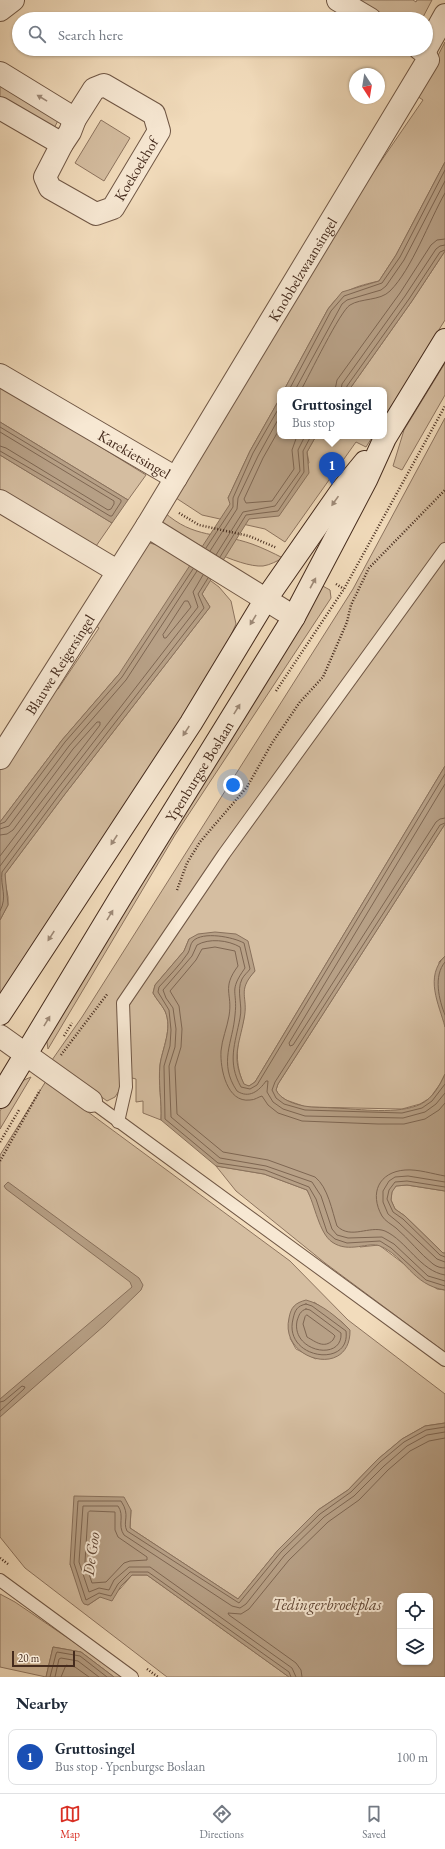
<!DOCTYPE html>
<html lang="en">
<head>
<meta charset="utf-8">
<style>
	:root { --surface:#fff; --page:#f2f2f3; --text:#1f2937; --muted:#747a83; --line:#e0e1e3; --accent:#d93025 }
	body { margin:0; font-family:"EB Garamond",serif; background:var(--page); color:var(--text) }
	.controls { position:absolute; right:12px; bottom:12px; display:grid; overflow:hidden; border-radius:8px; box-shadow:0 1px 3px #0004 }
	.controls button { width:36px; height:36px; display:grid; place-items:center; padding:0; border:0; border-bottom:1px solid var(--line); background:var(--surface); color:var(--text); font:20px sans-serif }
	.compass { position:absolute; left:349px; top:68px; width:36px; height:36px; border-radius:50%; background:var(--surface); box-shadow:0 1px 3px #0004; rotate:168deg }
	.scale { position:absolute; left:12px; bottom:10px; width:63px; box-sizing:border-box; padding-left:4px; border:2px solid #452b1d; border-top:0; font-size:11px; line-height:14px; white-space:nowrap; color:#452b1d; -webkit-text-stroke:3px #f7e8d3; paint-order:stroke }
	.you { position:absolute; left:233px; top:785px; width:14px; height:14px; margin:-10px; border:3px solid #fff; border-radius:50%; background:#1a73e8; box-shadow:0 0 0 6px #1a73e833 }
	.badge { display:grid; place-items:center; width:26px; height:26px; border-radius:50%; background:var(--accent); color:#fff; font-size:13px; font-weight:700 }
	.pin { position:absolute; translate:-50% -33px; filter:drop-shadow(0 1px 2px #0008) }
	.pin::after { content:''; position:absolute; top:21px; width:14px; height:12px; background:inherit; clip-path:polygon(0 0,100% 0,50% 100%) }
	.popup { position:absolute; left:277px; top:387px; width:110px; height:52px; box-sizing:border-box; display:grid; place-content:center; border-radius:8px; background:var(--surface); filter:drop-shadow(0 1px 3px #0005); font-size:13px; white-space:nowrap; color:var(--muted) }
	.popup b { font-size:15px; color:var(--text) }
	.popup::after { content:''; position:absolute; left:50%; top:100%; margin-left:-8px; border:8px solid transparent; border-top-color:var(--surface) }
	.list { margin:0; padding:0; list-style:none }
	h2 { display:flex; justify-content:space-between; align-items:center; height:52px; margin:0; padding:0 16px; font-size:17px }
	h2 small { font-size:13px; font-weight:400; color:var(--muted) }
	.list li { display:grid; grid-template-columns:26px 1fr auto; gap:12px; align-items:center; box-sizing:border-box; height:56px; margin:0 8px 8px; padding:0 8px; border:1px solid var(--line); border-radius:8px }
	.list b { display:block; font-size:15px; white-space:nowrap }
	.list p { margin:0; font-size:13px; white-space:nowrap; color:var(--muted) }
	.list em { font-size:13px; font-style:normal; color:var(--muted) }
	.icon { flex:none; width:22px; height:22px; fill:none; stroke:currentColor; stroke-width:2; stroke-linecap:round; stroke-linejoin:round }
	.map { position:relative; flex:none; width:445px; height:1677px; overflow:hidden }
	.search { position:absolute; background:var(--surface); box-shadow:0 1px 3px #0004; left:12px; right:12px; top:12px; height:44px; display:flex; align-items:center; gap:10px; box-sizing:border-box; padding:0 14px; border-radius:22px; color:var(--muted); font-size:15px }
	.sheet { height:116px; background:var(--surface) }
	nav { display:flex; justify-content:space-around; align-items:center; box-sizing:border-box; height:56px; border-top:1px solid var(--line); background:var(--surface); font-size:11px; color:var(--muted) }
	nav a { display:grid; justify-items:center; gap:2px }
	nav .on { color:var(--accent) }
	.map>svg:first-child { display:block }
	.green { fill:#d5bea1; stroke:#8d745f; fill-rule:evenodd }
	.water { fill:#b7a086; stroke:#89715c; fill-rule:evenodd }
	.lines { fill:none; stroke-linecap:round; stroke-linejoin:round }
	.shore { stroke:#7e6652; stroke-width:1 }
	.service-casing { stroke:#705745; stroke-width:14 }
	.minor-casing { stroke:#705745; stroke-width:24 }
	.secondary-casing { stroke:#452b1d; stroke-width:24 }
	.path { stroke:#452b1d; stroke-width:2.5; stroke-dasharray:1 2; stroke-linecap:butt }
	.service { stroke:#f7e8d3; stroke-width:12 }
	.minor { stroke:#f7e8d3; stroke-width:22 }
	.secondary { stroke:#f7e8d3; stroke-width:22 }
	.oneway { fill:#9e8a78 }
	.labels { text-anchor:middle; dominant-baseline:central; stroke-width:4; stroke-linejoin:round; paint-order:stroke }
	.street-label { font-size:15px; fill:#452b1d; stroke:#f7e8d3 }
	.water-label { font-size:16px; font-style:italic; fill:#624837; stroke:#f7e8d3 }
</style>
</head>
<body>
<div class="map">
<svg width="445" height="1677" viewBox="0 0 445 1677">
	<rect width="100%" height="100%" fill="#f2dcbc"/>
	<filter id="stains"><feTurbulence type="fractalNoise" baseFrequency=".005" numOctaves="4"/><feColorMatrix values="0 0 0 0 .2 0 0 0 0 .09 0 0 0 0 .02 0 0 0 .5 -.17"/></filter>
	<radialGradient id="worn" r=".72"><stop offset=".6" stop-color="#630" stop-opacity="0"/><stop offset="1" stop-color="#630" stop-opacity=".3"/></radialGradient>
	<g class="green">
		<path d="M357,0H413L416,2L417,0H432L422,19H390Z"/>
		<path d="M445,42V162L396,255L379,281C357,286 341,290 328,309L284,390H280V398L250,451L228,498L309,463L307,452L316,436H373L366,447L356,442L285,542L265,529L202,515L176,498L309,266L423,100L417,96Z"/>
		<path d="M0,81L60,117L53,130L0,99Z"/>
		<path d="M101,120L130,138L104,181L75,163Z"/>
		<path d="M445,251V320L384,418V390H349L412,301Z"/>
		<path d="M445,363V395L402,470L393,466L404,430Z"/>
		<path d="M0,385L146,475L128,500L0,422Z"/>
		<path d="M445,418V766L255,1082L249,1086L244,1085C236,1067 236,1052 240,1034C241,1028 244,1022 244,1016C246,994 237,990 255,971L189,939L184,951L155,985L153,993C156,999 162,1005 165,1011C173,1029 162,1049 160,1065C158,1083 162,1102 161,1120L143,1113V1101L136,1102V1079L128,1077L115,1097L107,1101L52,1060L82,1017L353,589Z"/>
		<path d="M0,455L112,523L94,549L0,493Z"/>
		<path d="M164,512C194,539 218,532 252,544C263,548 273,553 283,558C277,561 270,565 263,566C239,568 185,538 164,526L160,513Z"/>
		<path d="M150,543L167,548L219,587L231,601L236,624L210,681L0,1003V920L8,905V897L5,881V874L65,794L210,607L202,594L205,589L119,674L62,740L0,822V769L52,687L58,689L99,628L91,623L143,544Z"/>
		<path d="M319,584L330,590L331,598L175,835L48,1049L46,1036Z"/>
		<path d="M445,824V956L439,962L445,1027V1074L440,1084L430,1098L420,1104L402,1109L306,1107L286,1100L279,1095L276,1090L278,1084Z"/>
		<path d="M31,1077L0,1129V1111L17,1083Z"/>
		<path d="M46,1081L290,1261L348,1320L445,1394V1423L425,1426L402,1439L378,1459L348,1490L318,1510L278,1550L238,1599L130,1528L131,1510L70,1564L84,1603L88,1605L100,1597L120,1589L132,1575H147L289,1677H167L25,1568L0,1537V1155ZM314,1302L342,1322L350,1330L316,1359L296,1349L290,1338Z"/>
		<path d="M216,1166L264,1174L307,1190L312,1200L360,1247L379,1245L437,1289L445,1290V1352L325,1263L236,1191Z"/>
		<path d="M407,1185L445,1191V1253H443L405,1216L395,1209L391,1200L392,1191L396,1186Z"/>
		<path d="M0,1594L15,1602L125,1677H114L81,1652L53,1647L46,1677L0,1667Z"/>
	</g>
	<g class="water">
		<path d="M445,162V251L412,301L349,390H284L328,309L342,292L379,281L396,255Z"/>
		<path d="M280,398V436H316L307,452L309,473L279,516L249,519L202,594L210,607L65,794L5,874L8,905L0,920V822L62,740L119,674L230,504L228,498L250,451Z"/>
		<path d="M0,422L128,500L112,523L0,455Z"/>
		<path d="M445,766V824L278,1084L276,1090C281,1100 294,1104 304,1106C314,1108 325,1107 335,1108C360,1109 398,1115 421,1104C433,1098 440,1085 445,1074V1191L407,1185L396,1186L392,1192L391,1200L395,1209L405,1216L443,1253H445V1290C412,1285 406,1257 380,1246C369,1241 349,1254 332,1242C319,1233 315,1205 307,1190L264,1174L216,1166L161,1120C162,1102 158,1083 160,1065C162,1049 173,1029 165,1011C162,1005 156,999 153,993L155,985L184,951L189,939L198,934L215,932L236,934L248,941L255,971C236,992 249,996 244,1019C239,1046 231,1057 244,1084L249,1086L255,1082Z"/>
		<path d="M445,956V1027C439,1004 424,977 445,956Z"/>
		<path d="M8,1182L139,1278L143,1285L141,1290L105,1325L0,1417V1399L132,1287L130,1282L6,1189L4,1186Z"/>
		<path d="M306,1300C322,1304 338,1318 350,1330C351,1379 279,1361 289,1318C291,1307 295,1303 306,1300Z"/>
		<path d="M445,1423V1677H289L147,1575H132L121,1586L112,1601L100,1597L88,1605L84,1604L82,1601L70,1564L74,1496L124,1497L131,1510L130,1528L238,1599L278,1550L318,1510L348,1490L378,1459L402,1439L425,1426ZM400,1596H430V1662H400Z"/>
		<path d="M53,1647L81,1652L114,1677H46Z"/>
	</g>
	<g class="lines">
		<g class="shore">
			<path d="M289,390L331,311L344,296L382,283L400,257L445,170"/>
			<path d="M295,390L342,304L347,300L381,290L386,286L404,260L445,181"/>
			<path d="M301,390C309,376 340,311 350,305C361,298 380,301 390,291C412,269 429,221 445,193"/>
			<path d="M335,390L337,380L400,293L431,245L437,240L445,239"/>
			<path d="M341,390L342,384L405,296L436,249L440,246L445,245"/>
			<path d="M346,390L347,386L409,299L440,252L445,250"/>
			<path d="M0,427L121,500V502L112,516H110L57,484L0,451"/>
			<path d="M280,428L263,458L244,499L246,503L272,501L294,469L292,450L297,436"/>
			<path d="M0,432L114,501V504L111,509L108,510L6,448L0,446"/>
			<path d="M206,548L233,507V498L253,453L280,406"/>
			<path d="M210,551L237,509L238,498L258,456L280,416"/>
			<path d="M216,555L243,512L275,506L300,471L298,450L305,436"/>
			<path d="M220,557L246,515L278,511L304,472L303,451L311,436"/>
			<path d="M185,601H188L191,607L166,638H164L163,635Z"/>
			<path d="M445,774L257,1085L250,1089L241,1087C227,1062 235,1044 240,1018C243,1005 236,991 242,979C244,975 248,972 250,969L244,943C233,937 203,931 193,941C190,944 190,950 188,953C180,965 169,976 159,987L158,992L169,1010L171,1030L170,1046L164,1066L165,1119L218,1163L265,1170L309,1187L316,1199L327,1232L335,1239L347,1243L380,1241L391,1248L426,1280L445,1286"/>
			<path d="M445,784L289,1043L290,1046L293,1045L436,822L440,819L445,818"/>
			<path d="M445,823L440,825L275,1082L272,1090L276,1098L284,1104L305,1110L402,1113L422,1108L432,1101L445,1084"/>
			<path d="M0,824L5,822L65,742L122,677L193,569"/>
			<path d="M0,829L9,826L69,746L126,680L197,571"/>
			<path d="M0,835L7,834L13,830L73,749L97,722H100V725L0,856"/>
			<path d="M0,866L58,788L198,607L193,592L203,575"/>
			<path d="M0,911C8,896 0,887 2,872L62,791L204,608L198,594L208,578"/>
			<path d="M445,962C433,976 439,1000 445,1015"/>
			<path d="M445,1093L436,1104L425,1112L403,1118L305,1116L283,1109L273,1102L267,1092L268,1081H266C259,1091 249,1099 237,1091C218,1063 233,1042 235,1015C238,990 228,992 245,968L240,947C228,940 209,938 197,945L192,956L163,990L166,998L173,1008L176,1029L175,1047L169,1066L171,1117L220,1158L266,1166L312,1182L321,1196L332,1229L337,1235L348,1238L382,1237L394,1244L428,1276L445,1281"/>
			<path d="M445,1103L439,1110L425,1119L404,1124H378L302,1121L278,1113L268,1105L262,1096C258,1097 255,1100 250,1100C227,1103 220,1069 221,1051C222,1039 227,1028 229,1016C233,993 221,989 238,966L235,951L215,947L202,949L196,960L170,991L179,1006L182,1029L181,1047L175,1067L177,1114L223,1152L268,1160L315,1177C328,1187 332,1211 337,1226C351,1240 369,1225 385,1231C407,1241 420,1271 445,1275"/>
			<path d="M445,1176C433,1174 418,1169 405,1170C379,1172 369,1193 382,1216C385,1221 391,1224 396,1228C409,1239 420,1254 433,1264C437,1267 441,1268 445,1268"/>
			<path d="M445,1182L408,1176L395,1177L389,1181L383,1191V1202L388,1214L399,1223L437,1259L445,1262"/>
			<path d="M445,1187L407,1181L395,1182L389,1190L387,1199L393,1212L403,1219L440,1255L445,1257"/>
			<path d="M306,1304L312,1306L346,1331C351,1369 283,1359 293,1319C295,1310 297,1306 306,1304Z"/>
			<path d="M306,1309L310,1310L341,1333C343,1362 291,1352 297,1321C299,1315 300,1311 306,1309Z"/>
			<path d="M307,1315L333,1334L335,1336L333,1340C324,1349 316,1342 307,1337L303,1324L305,1317Z"/>
			<path d="M0,1402L4,1401L22,1386L25,1387L24,1389L0,1411"/>
			<path d="M90,1511L115,1512V1530L118,1537L147,1557V1560L130,1561L124,1563L106,1582L92,1583L85,1562L88,1513Z"/>
			<path d="M50,1677L56,1654L57,1652L80,1656L107,1677"/>
			<path d="M55,1677L59,1659L61,1658L78,1661L99,1677"/>
			<path d="M61,1677L66,1665L75,1667L89,1677"/>
			<path d="M291,1677L289,1672L148,1572H130L118,1584L111,1596L99,1593L86,1600L74,1563L78,1501H121C131,1516 122,1521 127,1531L239,1603L281,1552L320,1514L351,1492L380,1462L404,1442L426,1430L445,1427"/>
			<path d="M296,1677L292,1668L150,1567H129L114,1580L109,1590L99,1588L89,1592L79,1562L83,1506H118C125,1516 117,1525 124,1535L232,1606L240,1608L246,1604L284,1556L324,1517L354,1496L384,1466L407,1446L427,1435L445,1432"/>
			<path d="M302,1677L301,1670L296,1663L229,1615L228,1613L241,1614L249,1609L289,1560L328,1522L359,1500L388,1470L410,1451L429,1441L445,1438"/>
		</g>
		<defs>
			<g id="service">
				<path d="M91,1101L445,1360"/>
				<path d="M118,1122L126,1087L123,1003L224,854L445,549"/>
				<path d="M0,1580L132,1677"/>
			</g>
			<g id="minor">
				<path d="M338,0L370,19"/>
				<path d="M0,10L13,0"/>
				<path d="M426,49L445,15"/>
				<path d="M0,73L75,119"/>
				<path d="M104,85L154,114L159,131L113,208L96,214L50,188L45,177L62,144L70,132L75,119L94,89Z"/>
				<path d="M0,108L62,144"/>
				<path id="s1" d="M0,375L176,478"/>
				<path d="M0,501L117,571"/>
				<path id="s2" d="M294,617L147,526L428,60L424,52L420,49"/>
				<path id="s3" d="M0,758L147,526"/>
				<path d="M0,1036L91,1101"/>
			</g>
			<g id="secondary">
				<path d="M0,1014L191,723L266,599L342,490L365,462"/>
				<path id="s4" d="M0,1097L122,895L294,617L366,480L385,438L445,340"/>
			</g>
		</defs>
		<use href="#service" class="service-casing"/>
		<use href="#minor" class="minor-casing"/>
		<use href="#secondary" class="secondary-casing"/>
		<g class="path">
			<path d="M179,513L199,525L249,536L277,548"/>
			<path d="M336,584L344,589"/>
			<path d="M276,691L344,589L445,406"/>
			<path d="M177,890L187,863L200,842L247,787L272,743L300,702L323,677L347,622L351,605L369,568L445,490"/>
			<path d="M64,1036L72,1023"/>
			<path d="M61,1055L108,993"/>
			<path d="M0,1142L19,1110"/>
			<path d="M0,1161L40,1090"/>
			<path d="M0,1558L8,1564"/>
			<path d="M147,1669L158,1677"/>
		</g>
		<use href="#service" class="service"/>
		<use href="#minor" class="minor"/>
		<use href="#secondary" class="secondary"/>
	</g>
	<defs><path id="oneway-solid" d="M-6-.8H1V-3.2L6.5 0L1 3.2V.8H-6Z"/></defs>
	<g class="oneway">
		<use href="#oneway-solid" transform="translate(42 98) rotate(-149)"/>
		<use href="#oneway-solid" transform="translate(335 501) rotate(125)"/>
		<use href="#oneway-solid" transform="translate(313 583) rotate(-61)"/>
		<use href="#oneway-solid" transform="translate(253 620) rotate(121)"/>
		<use href="#oneway-solid" transform="translate(237 709) rotate(-58)"/>
		<use href="#oneway-solid" transform="translate(186 731) rotate(123)"/>
		<use href="#oneway-solid" transform="translate(114 840) rotate(123)"/>
		<use href="#oneway-solid" transform="translate(110 915) rotate(-59)"/>
		<use href="#oneway-solid" transform="translate(51 936) rotate(123)"/>
		<use href="#oneway-solid" transform="translate(47 1021) rotate(-59)"/>
	</g>
	<g class="labels">
		<g class="street-label">
			<text transform="translate(136 169) rotate(-59)">Koekoekhof</text>
			<text stroke="none"><textPath href="#s2" startOffset="473">Knobbelzwaansingel</textPath></text>
			<text stroke="none"><textPath href="#s1" startOffset="156">Karekietsingel</textPath></text>
			<text stroke="none"><textPath href="#s3" startOffset="111">Blauwe Reigersingel</textPath></text>
			<text stroke="none"><textPath href="#s4" startOffset="382">Ypenburgse Boslaan</textPath></text>
		</g>
		<g class="water-label">
			<text transform="translate(91 1554) rotate(-82)">De Goo</text>
			<text x="327" y="1604">Tedingerbroekplas</text>
		</g>
	</g>
	<rect width="100%" height="100%" filter="url(#stains)"/>
	<rect width="100%" height="100%" fill="url(#worn)"/>
</svg>
<div class="controls">
<button><svg class="icon" aria-label="locate" viewBox="0 0 24 24"><circle cx="12" cy="12" r="6"/><path d="M12 2v4M12 18v4M2 12h4M18 12h4"/></svg></button>
<button><svg class="icon" aria-label="layers" viewBox="0 0 24 24"><path d="M12 4l9 5-9 5-9-5zM3 14l9 5 9-5"/></svg></button>
</div>
<svg class="compass" viewBox="-18 -18 36 36"><path d="M0-13l5 13h-10z" fill="#e53935"/><path d="M0 13l5-13h-10z" fill="#747a83"/></svg>
<div class="scale">20 m</div>
<div class="you"></div>
<div class="pin badge" style="left:332px;top:485px;background:#1a4fb4">1</div>
<div class="popup"><b>Gruttosingel</b>Bus stop</div>
<div class="search"><svg class="icon" aria-label="search" viewBox="0 0 24 24"><circle cx="10" cy="10" r="6"/><path d="M15 15l6 6"/></svg>Search here</div>
</div>
<section class="sheet">
<h2>Nearby<small></small></h2>
<ul class="list">
<li><span class="badge" style="background:#1a4fb4">1</span><div><b>Gruttosingel</b><p>Bus stop · Ypenburgse Boslaan</p></div><em>100 m</em></li>
</ul>
</section>
<nav>
<a class="on"><svg class="icon" aria-label="map" viewBox="0 0 24 24"><path d="M3 6l6-2 6 2 6-2v14l-6 2-6-2-6 2zM9 4v14M15 6v14"/></svg>Map</a>
<a><svg class="icon" aria-label="directions" viewBox="0 0 24 24"><path d="M12 3l9 9-9 9-9-9zM9 14v-3h6M13 9l2 2-2 2"/></svg>Directions</a>
<a><svg class="icon" aria-label="saved" viewBox="0 0 24 24"><path d="M7 4h10v16l-5-4-5 4z"/></svg>Saved</a>
</nav>
</body>
</html>
